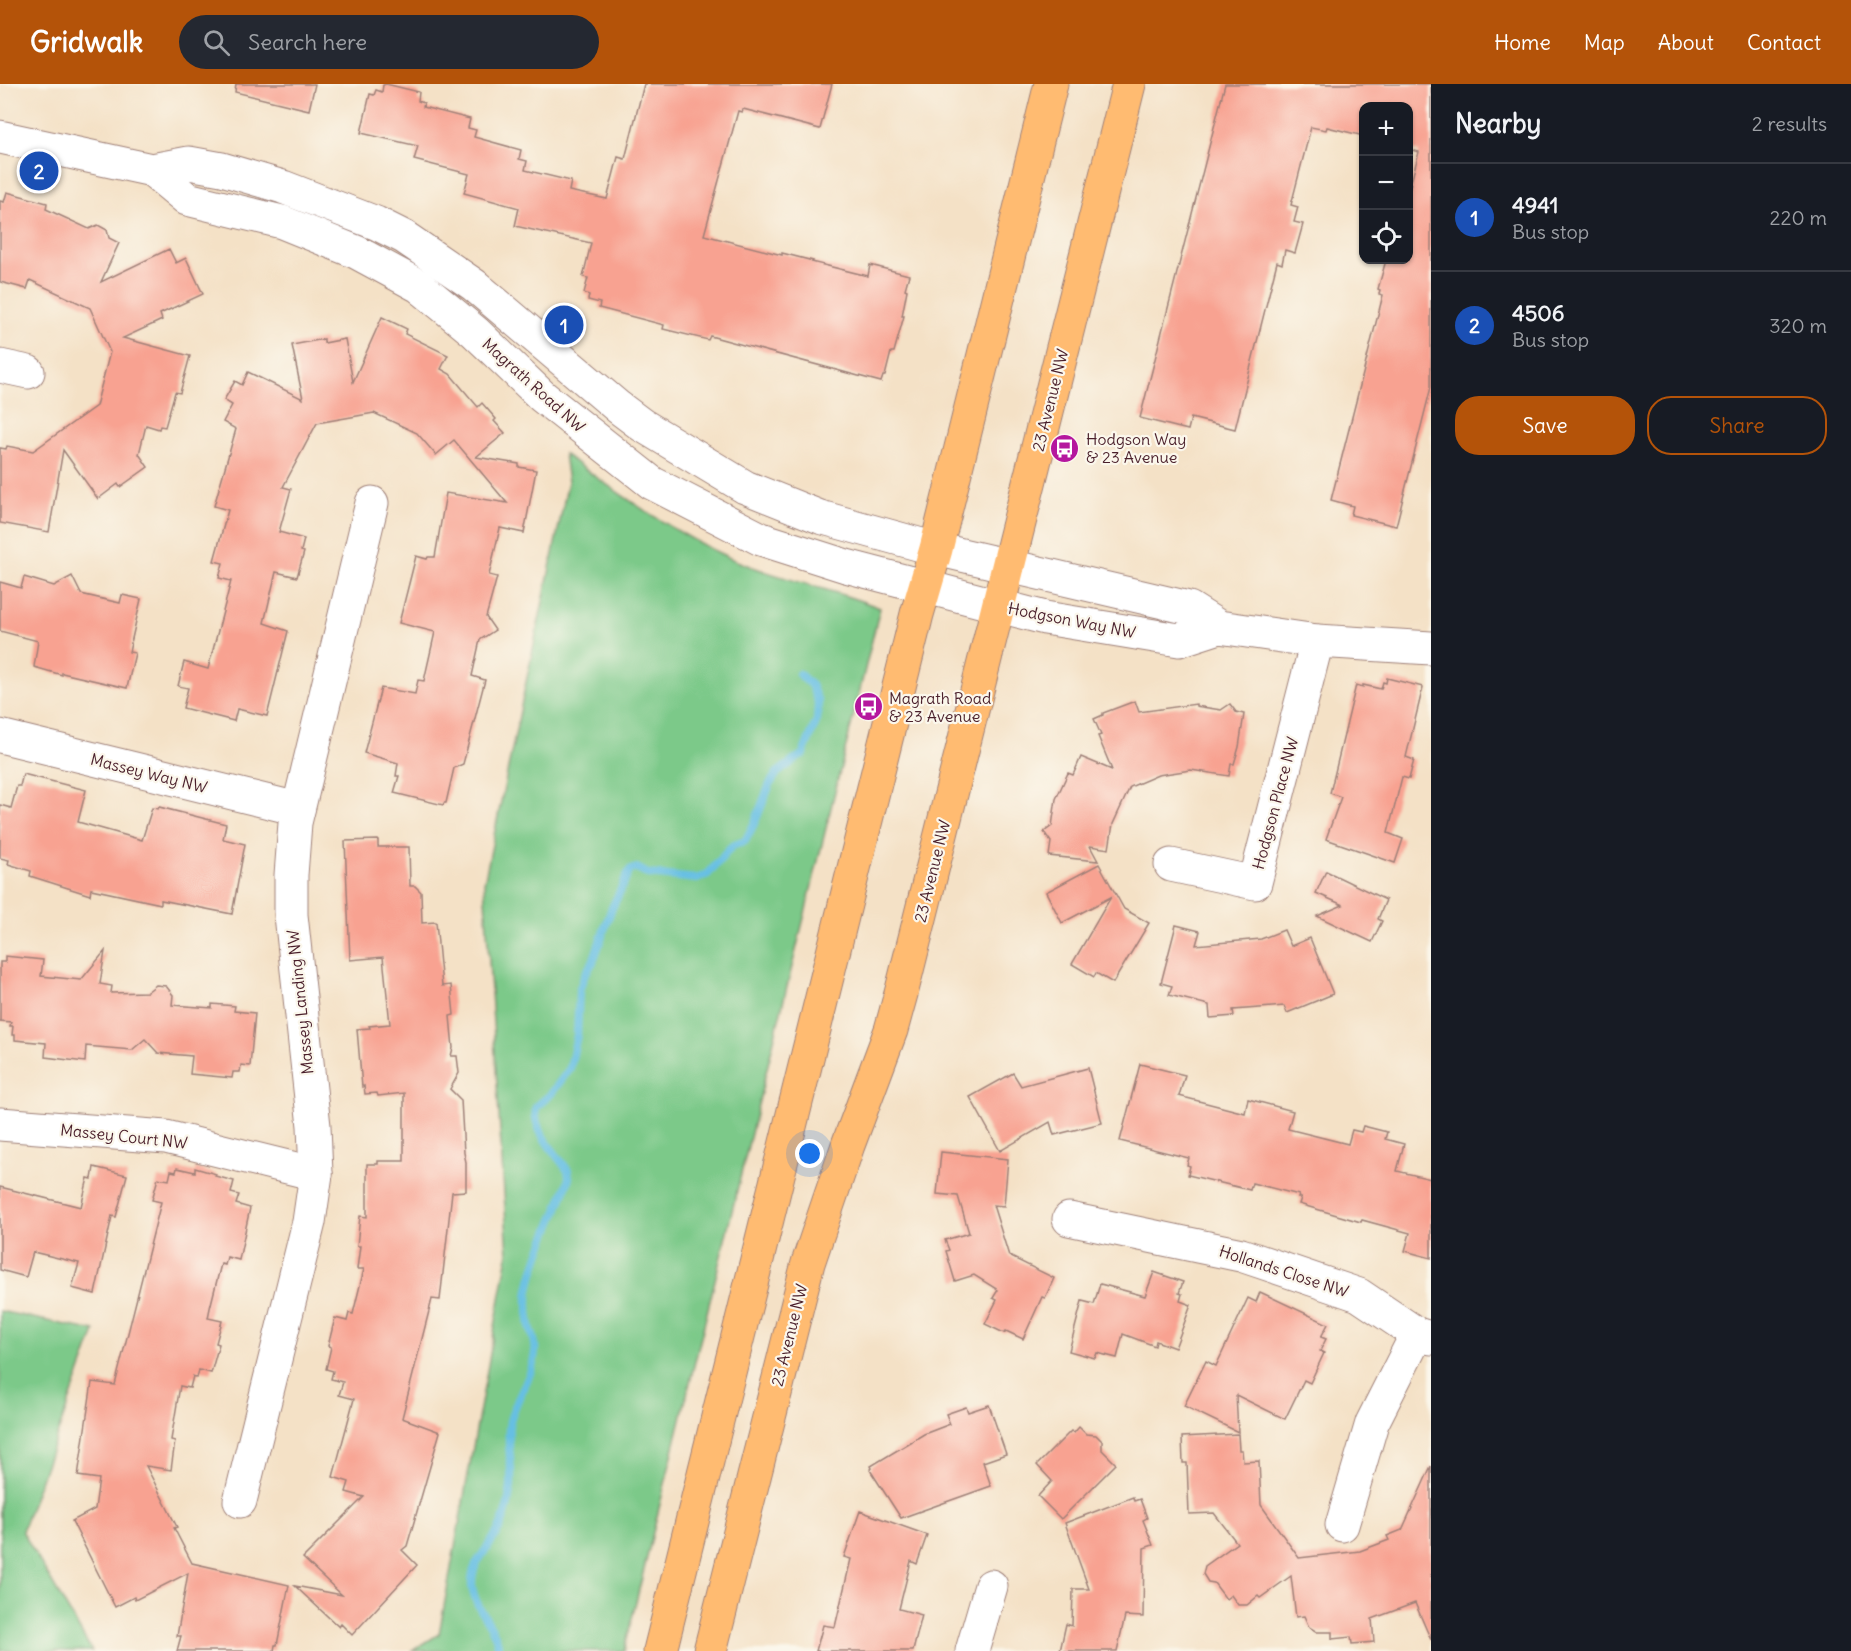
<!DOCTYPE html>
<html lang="en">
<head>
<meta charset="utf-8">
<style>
	:root { --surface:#171b24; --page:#242831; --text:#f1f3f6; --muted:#9ea1a6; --line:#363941; --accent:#b45309 }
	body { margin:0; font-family:Delius,sans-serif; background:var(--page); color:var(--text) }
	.controls { position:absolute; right:18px; top:18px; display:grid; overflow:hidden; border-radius:12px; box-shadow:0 2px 4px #0004 }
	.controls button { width:54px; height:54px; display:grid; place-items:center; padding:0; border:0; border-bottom:2px solid var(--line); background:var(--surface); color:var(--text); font:30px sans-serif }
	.you { position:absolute; left:810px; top:1070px; width:21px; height:21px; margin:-15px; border:4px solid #fff; border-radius:50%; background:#1a73e8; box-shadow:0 0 0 9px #1a73e833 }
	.badge { display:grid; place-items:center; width:39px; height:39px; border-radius:50%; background:var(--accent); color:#fff; font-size:20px; font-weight:700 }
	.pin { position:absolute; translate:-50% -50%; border:3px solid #fff; box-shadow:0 2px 6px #0006 }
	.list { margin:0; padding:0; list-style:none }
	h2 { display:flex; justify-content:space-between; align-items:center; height:78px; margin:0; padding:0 24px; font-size:26px }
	h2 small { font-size:20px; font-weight:400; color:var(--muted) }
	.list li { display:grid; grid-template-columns:39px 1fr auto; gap:18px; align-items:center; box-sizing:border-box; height:108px; padding:0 24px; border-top:2px solid var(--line) }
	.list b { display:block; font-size:22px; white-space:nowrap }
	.list p { margin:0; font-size:20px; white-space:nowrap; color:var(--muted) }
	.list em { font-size:20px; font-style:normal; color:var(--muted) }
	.actions { display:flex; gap:12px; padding:18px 24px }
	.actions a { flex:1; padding:14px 0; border:2px solid var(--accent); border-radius:24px; text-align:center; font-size:21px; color:var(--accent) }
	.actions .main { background:var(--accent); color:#fff }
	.icon { flex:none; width:33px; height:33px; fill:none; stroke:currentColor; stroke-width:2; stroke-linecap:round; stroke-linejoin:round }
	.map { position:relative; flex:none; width:1431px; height:1567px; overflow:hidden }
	header { display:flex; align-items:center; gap:36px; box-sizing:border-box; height:84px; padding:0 30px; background:var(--accent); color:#fff }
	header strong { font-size:28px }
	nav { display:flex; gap:33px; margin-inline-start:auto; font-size:21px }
	.search { width:420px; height:54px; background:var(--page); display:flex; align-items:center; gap:15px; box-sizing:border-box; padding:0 21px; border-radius:33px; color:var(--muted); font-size:22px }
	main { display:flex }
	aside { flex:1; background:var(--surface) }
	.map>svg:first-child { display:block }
	.green { fill:#7bc989; stroke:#62745a; stroke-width:1.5 }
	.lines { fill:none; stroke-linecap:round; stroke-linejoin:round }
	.stream { stroke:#66bfe3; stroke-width:8 }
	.building { fill:#f8a291 }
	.minor-casing { stroke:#9f8078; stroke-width:35 }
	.major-casing { stroke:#9f8078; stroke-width:35 }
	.minor { stroke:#fff; stroke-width:33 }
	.major { stroke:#ffbb71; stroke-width:33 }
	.labels { text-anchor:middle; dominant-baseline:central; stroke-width:4.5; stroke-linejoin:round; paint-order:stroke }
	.street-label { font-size:16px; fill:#4a1f2b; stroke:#fbf7ec }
	.poi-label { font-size:16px; fill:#4a1f2b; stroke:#fbf7ec; text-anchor:start }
</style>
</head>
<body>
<header>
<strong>Gridwalk</strong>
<div class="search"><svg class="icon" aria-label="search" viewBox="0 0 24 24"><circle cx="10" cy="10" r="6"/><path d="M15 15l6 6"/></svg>Search here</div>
<nav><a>Home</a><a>Map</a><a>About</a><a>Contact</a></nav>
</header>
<main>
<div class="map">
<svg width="1431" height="1567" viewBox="0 0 1431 1567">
	<rect width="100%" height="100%" fill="#fbf7ec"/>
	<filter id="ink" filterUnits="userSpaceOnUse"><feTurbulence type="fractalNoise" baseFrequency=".0167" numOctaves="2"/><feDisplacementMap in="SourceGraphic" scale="12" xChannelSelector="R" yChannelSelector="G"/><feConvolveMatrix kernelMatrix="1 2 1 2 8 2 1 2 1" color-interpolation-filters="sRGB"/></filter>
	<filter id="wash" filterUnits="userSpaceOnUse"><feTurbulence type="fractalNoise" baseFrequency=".008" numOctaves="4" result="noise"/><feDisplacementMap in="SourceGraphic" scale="24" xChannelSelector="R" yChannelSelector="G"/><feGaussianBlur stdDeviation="1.35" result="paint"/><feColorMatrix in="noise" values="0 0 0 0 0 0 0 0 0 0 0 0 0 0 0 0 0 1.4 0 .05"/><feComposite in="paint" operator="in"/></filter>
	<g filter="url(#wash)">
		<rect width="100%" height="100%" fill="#f4e1c6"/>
		<g class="green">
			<path d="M564,370C617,408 671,448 732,475C780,496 832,504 880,524L624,1567H412L439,1550L508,1171L484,799L568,398Z"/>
			<path d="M0,1227L95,1247L22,1447L92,1567H0Z"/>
		</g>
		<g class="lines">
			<path class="stream" d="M498,1567C501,1546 470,1523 472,1496C473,1478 487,1466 495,1452C503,1440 508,1424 510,1409C515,1385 505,1361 510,1337C516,1313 533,1293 535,1268C537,1259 532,1251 530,1242C528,1230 527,1217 529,1206C537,1166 557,1132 569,1094L568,1087C556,1068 532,1048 536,1023L551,1010L570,984L577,951L579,907L585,890L593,878L611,826L630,786L637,784L648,790L697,795L708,790L732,762L745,757L755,738L770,700L777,689L803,670L817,636L818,618L811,601L799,590"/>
		</g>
		<g id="blocks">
			<g class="building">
				<path d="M236,0H315L309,26L235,8Z"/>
				<path d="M386,0L419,8L418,17L424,19L423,23L470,35L468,44L476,46L474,53L521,66L519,75L527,77L525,86L571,97L569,107L607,115L618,73L625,75L644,0H832L820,45L743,25L742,28L738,27L704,151L782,171V169L813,177L812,178L868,192L870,181L909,191L905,205L907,206L902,232H904L894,268H891L885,292H883L881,298L710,252L708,256L663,245L664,241L599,224L600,219L588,216L589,211L584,209L588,194L583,193L591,159L515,142L519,124L464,109L469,90L414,76L418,62L361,49L370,10L374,11L376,6L382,8L383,1Z"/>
				<path d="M1225,0H1431V303L1396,442L1351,431L1353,422L1331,416L1383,211L1379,210L1380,206L1378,205L1386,176H1408V110L1419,68L1408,65V22H1364V52L1327,43L1326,46L1311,43L1291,121L1298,123L1294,138L1303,140L1295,169L1285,166L1282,180L1277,178L1235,345L1191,334L1188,346L1140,334Z"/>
				<path d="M7,108L47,119L46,125L89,145L98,141L107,146L109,154L119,159L101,198L169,165L176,179L186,174L203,210L160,230L162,236L123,254L190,272L180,309L175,308L165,343L160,342L159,345L146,341L139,370L148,383L120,403L118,400L98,415L63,366L49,448L0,439V364L6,365L7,362L33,367L96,322L110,268L90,224L30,196L27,205L0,198V117L4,118Z"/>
				<path d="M382,233L407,245L405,250L448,271L441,285L450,290L478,323L482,319L496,335L494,337L505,349L476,373L519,380V383L536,386L524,449L500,444L489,491L497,493L486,533L495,546L480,556L472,592L485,596L463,680L454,684L446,719H444L443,721L394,709L399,692H396L398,679L364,669L381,604L415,610L418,596L424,597L435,548L399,539L416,472L427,475L428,473H435L446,409L507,419L454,356L436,371L417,349L374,329L317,339L283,403L291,405L279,448L304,455L301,467L304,468L297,493L276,488L264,539L288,547L267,632L237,625L234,637L183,624L188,604L178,602L184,578L208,585L231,497L219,494L223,479L214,477L228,426L214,422L236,345L223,338L232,321L224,316L235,297L242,301L248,288L303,315L292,261L324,255V259L345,255L353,298Z"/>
				<path d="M72,492L81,510L120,519L122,511L141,515L129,568L135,569L127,604L62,589V591L34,583L38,557L0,547V498L21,504L24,493L54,502Z"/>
				<path d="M1387,594L1423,603L1406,673L1414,676L1409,695L1402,693L1388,749L1403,755L1395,779L1326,755L1341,713L1330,709L1356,601L1363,603V601L1381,605L1383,598L1386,599Z"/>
				<path d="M1135,617L1139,628L1196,620V622L1221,626L1230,620L1236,628L1244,630L1239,663L1234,680H1231L1229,692L1191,686L1158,691L1130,703L1113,740L1109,765L1090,762L1098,777L1049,772L1051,758L1044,748L1052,742L1056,715L1068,689L1073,691L1081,673L1112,686L1098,652L1101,651L1094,635L1103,631V629Z"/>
				<path d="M23,690L86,706L78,738L142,756L152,724L158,725L159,723L226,740L223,755L245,760L232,830L161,816V820L91,805L90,811L30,792L31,787L8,780L9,776L0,774V721L11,724L17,702H20Z"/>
				<path d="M378,756V763H409L410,802H415L421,808L422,839L436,838L442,902L451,901L454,931L450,932L453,964L451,972H457L459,989L450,1005L461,1016L464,1069L466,1078V1107L452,1108L440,1216L432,1215L402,1334L440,1348L407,1462L402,1466L417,1481L352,1551L341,1540L339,1543L295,1502L342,1511L303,1474L364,1413L346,1408L349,1398L333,1393L354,1315L339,1311L343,1298L331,1295L333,1287L326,1285L331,1263L328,1262L335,1234L347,1237L349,1229L353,1230L364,1185H357L360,1162H357L360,1132L367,1133V1080H378V1077H404V1009L378,1012L377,1009L365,1010L364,1002L362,1003L357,945L370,944L369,942L390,940L383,873L350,876L345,757Z"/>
				<path d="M1099,780L1124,825L1149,839L1113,899L1096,889L1094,893L1072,880L1111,813L1062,839L1046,808Z"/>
				<path d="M1326,787L1386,816L1378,835L1382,837L1372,858L1317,832L1343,821L1316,809Z"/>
				<path d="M1176,841L1200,847L1196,861L1261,855L1284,846L1291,862L1310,854L1333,910L1287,929L1284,922L1233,926L1234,932L1210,934L1209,921L1169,911L1172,902L1161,899Z"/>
				<path d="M105,867L100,900L112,902L111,909L147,908L156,901L166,902L173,911L172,921L212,924V920L235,922L234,927L255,929L250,982L241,981L240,988H233L232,994L190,990L192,972L158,969L145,955L132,966L86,962L85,978L45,973L46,959L15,956V951H12L13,942H10L11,938L0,937V878H5V872L43,876L41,892L81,896Z"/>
				<path d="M1140,980L1185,991L1179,1012L1245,1029L1248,1015L1293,1027L1288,1045L1348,1060L1352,1046L1361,1048L1363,1042L1387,1048L1385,1055L1404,1060L1397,1087L1431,1095V1174L1405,1167L1410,1149L1362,1136L1361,1138L1299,1120L1301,1114H1298L1299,1111L1252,1099L1250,1106L1188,1091L1190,1082L1187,1081L1189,1074L1120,1057Z"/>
				<path d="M1088,984L1102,1039L1054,1051L1050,1038L1000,1067L970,1013L1013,989L1021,1002Z"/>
				<path d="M941,1068L1008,1075L1004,1122L993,1121L1009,1172L1054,1194L1045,1214L1042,1213L1023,1255L1006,1247L1004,1249L985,1240L997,1216L993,1214L998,1206L974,1191L955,1197L946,1167L949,1166L945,1156L969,1149L958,1112L937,1110Z"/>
				<path d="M94,1083L127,1091L116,1133L112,1132L95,1210L72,1204L79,1179L33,1168L26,1193L0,1186V1103L81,1123L88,1094L92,1095Z"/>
				<path d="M177,1084L195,1088V1084L216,1090L215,1092L234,1097L231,1109L239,1111L236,1120L250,1124L239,1176L227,1173L225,1181L221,1180L210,1224L208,1234L222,1237L216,1259L219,1260L211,1289L199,1286L197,1294L193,1292L190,1304L180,1302L171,1356L175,1357L171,1386L146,1382L177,1443L174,1444L192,1479L289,1501L277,1561H275L274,1567H177L181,1552H177L188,1489L135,1516L134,1513L115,1523L72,1437L95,1425L99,1395L78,1392L92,1298L115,1301L161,1118L152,1116L158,1094L169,1096L171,1087L176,1088Z"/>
				<path d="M1154,1188L1183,1198L1179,1209L1182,1210L1180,1217L1191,1221L1175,1264L1156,1257L1155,1262L1123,1250L1117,1274L1097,1269L1095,1274L1069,1267L1082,1217L1094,1220L1100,1200L1145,1212Z"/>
				<path d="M1260,1208L1328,1240L1321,1253L1326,1255L1320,1267L1324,1269L1310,1299L1304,1296L1285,1335L1236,1311L1238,1348L1184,1322L1206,1277L1216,1282L1248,1214L1256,1218Z"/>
				<path d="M989,1321L1006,1370L983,1378L991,1402L901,1434L870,1386L872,1384L871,1382L924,1350L950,1340L946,1330L966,1323L968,1328Z"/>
				<path d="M1079,1343L1086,1350L1096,1351L1102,1357V1366L1116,1380L1061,1435L1038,1412L1052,1397L1037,1381L1071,1347L1074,1349Z"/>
				<path d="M1238,1350L1239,1366H1242L1243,1378L1259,1377L1261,1421L1299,1474L1360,1467L1389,1456L1387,1452L1402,1446L1431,1382V1556L1415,1519L1372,1535L1374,1558L1352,1560L1351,1553L1332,1555V1548H1317L1309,1543L1304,1532L1296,1533L1291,1492L1260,1514L1258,1512L1247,1521H1238L1231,1511L1226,1515L1214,1499L1208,1498L1203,1490L1205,1482L1237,1459L1214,1429L1189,1430L1187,1379H1183L1182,1353Z"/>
				<path d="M1133,1413L1134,1417L1140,1415L1147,1434L1143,1436L1153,1461L1144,1464L1143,1533L1125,1532L1117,1567H1060L1066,1540L1072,1542L1073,1505H1089L1065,1439Z"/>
				<path d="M860,1427L927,1451L917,1480L911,1477L899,1525L922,1531L913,1567H816L823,1541L835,1543L851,1475L844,1473Z"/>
			</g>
		</g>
	</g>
	<g filter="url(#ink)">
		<use href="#blocks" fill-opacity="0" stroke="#9f8078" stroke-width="1.5"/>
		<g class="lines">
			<defs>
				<g id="minor">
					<path d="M0,53L152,86L189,79L222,85L283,103L376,139L404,153L474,201L618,323L642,341L745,403L820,433L936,465L1189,524L1219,543L1317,557L1431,564"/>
					<path d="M152,86L187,115L282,138L356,168L419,202L475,248L543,313L652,399L761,455L846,482L1045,534L1179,556L1219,543"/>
					<path d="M0,282L28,288"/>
					<path d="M0,652L298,725"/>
					<path d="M1171,781L1255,799L1317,557"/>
					<path d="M0,1040L166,1053L316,1090"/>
					<path d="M1069,1135L1241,1171L1359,1211L1417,1250L1431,1254"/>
					<path d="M240,1417L309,1138L316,1090L314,1042L291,831V791L295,739L372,419"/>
					<path d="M1342,1441L1372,1339L1417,1250"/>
					<path d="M972,1567L991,1502"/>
				</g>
				<g id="major">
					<path d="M660,1567L917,530L936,465L1051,0"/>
					<path d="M710,1567L808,1179L848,1061L891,946L902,906L1129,0"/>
				</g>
			</defs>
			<use href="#minor" class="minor-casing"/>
			<use href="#major" class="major-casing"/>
			<use href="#minor" class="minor"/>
			<use href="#major" class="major"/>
		</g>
	</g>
	<defs>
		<symbol id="bus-disc" viewBox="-11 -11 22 22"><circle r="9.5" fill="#b5179e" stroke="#fbf7ec"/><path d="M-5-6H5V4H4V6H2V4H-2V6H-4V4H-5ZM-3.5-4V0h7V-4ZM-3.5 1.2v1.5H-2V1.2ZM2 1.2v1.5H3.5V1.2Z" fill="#fff"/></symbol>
	</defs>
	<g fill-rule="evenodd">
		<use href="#bus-disc" x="1048" y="348" width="33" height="33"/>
		<use href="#bus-disc" x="852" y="606" width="33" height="33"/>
	</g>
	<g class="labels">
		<g class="street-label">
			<text transform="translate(534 301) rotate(42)">Magrath Road NW</text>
			<text transform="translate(1050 316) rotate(-76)">23 Avenue NW</text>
			<text transform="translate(1072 536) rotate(11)">Hodgson Way NW</text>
			<text transform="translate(149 689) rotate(14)">Massey Way NW</text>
			<text transform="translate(1275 719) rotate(-75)">Hodgson Place NW</text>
			<text transform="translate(932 787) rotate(-76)">23 Avenue NW</text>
			<text transform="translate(300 918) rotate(-96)">Massey Landing NW</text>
			<text transform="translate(124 1052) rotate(6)">Massey Court NW</text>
			<text transform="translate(1284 1187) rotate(18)">Hollands Close NW</text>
			<text transform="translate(789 1251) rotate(-76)">23 Avenue NW</text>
		</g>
		<g class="poi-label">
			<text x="1086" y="355">Hodgson Way<tspan x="1086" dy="18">&amp; 23 Avenue</tspan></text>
			<text x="889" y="614">Magrath Road<tspan x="889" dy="18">&amp; 23 Avenue</tspan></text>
		</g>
	</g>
</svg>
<div class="controls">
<button>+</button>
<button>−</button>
<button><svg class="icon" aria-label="locate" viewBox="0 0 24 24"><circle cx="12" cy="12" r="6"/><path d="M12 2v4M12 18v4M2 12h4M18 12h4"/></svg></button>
</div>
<div class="you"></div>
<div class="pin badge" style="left:564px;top:241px;background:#1a4fb4">1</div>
<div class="pin badge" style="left:39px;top:87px;background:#1a4fb4">2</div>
</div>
<aside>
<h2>Nearby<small>2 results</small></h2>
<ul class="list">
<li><span class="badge" style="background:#1a4fb4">1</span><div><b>4941</b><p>Bus stop</p></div><em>220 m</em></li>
<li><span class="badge" style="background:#1a4fb4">2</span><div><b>4506</b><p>Bus stop</p></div><em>320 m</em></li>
</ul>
<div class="actions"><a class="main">Save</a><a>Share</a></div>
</aside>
</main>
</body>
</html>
